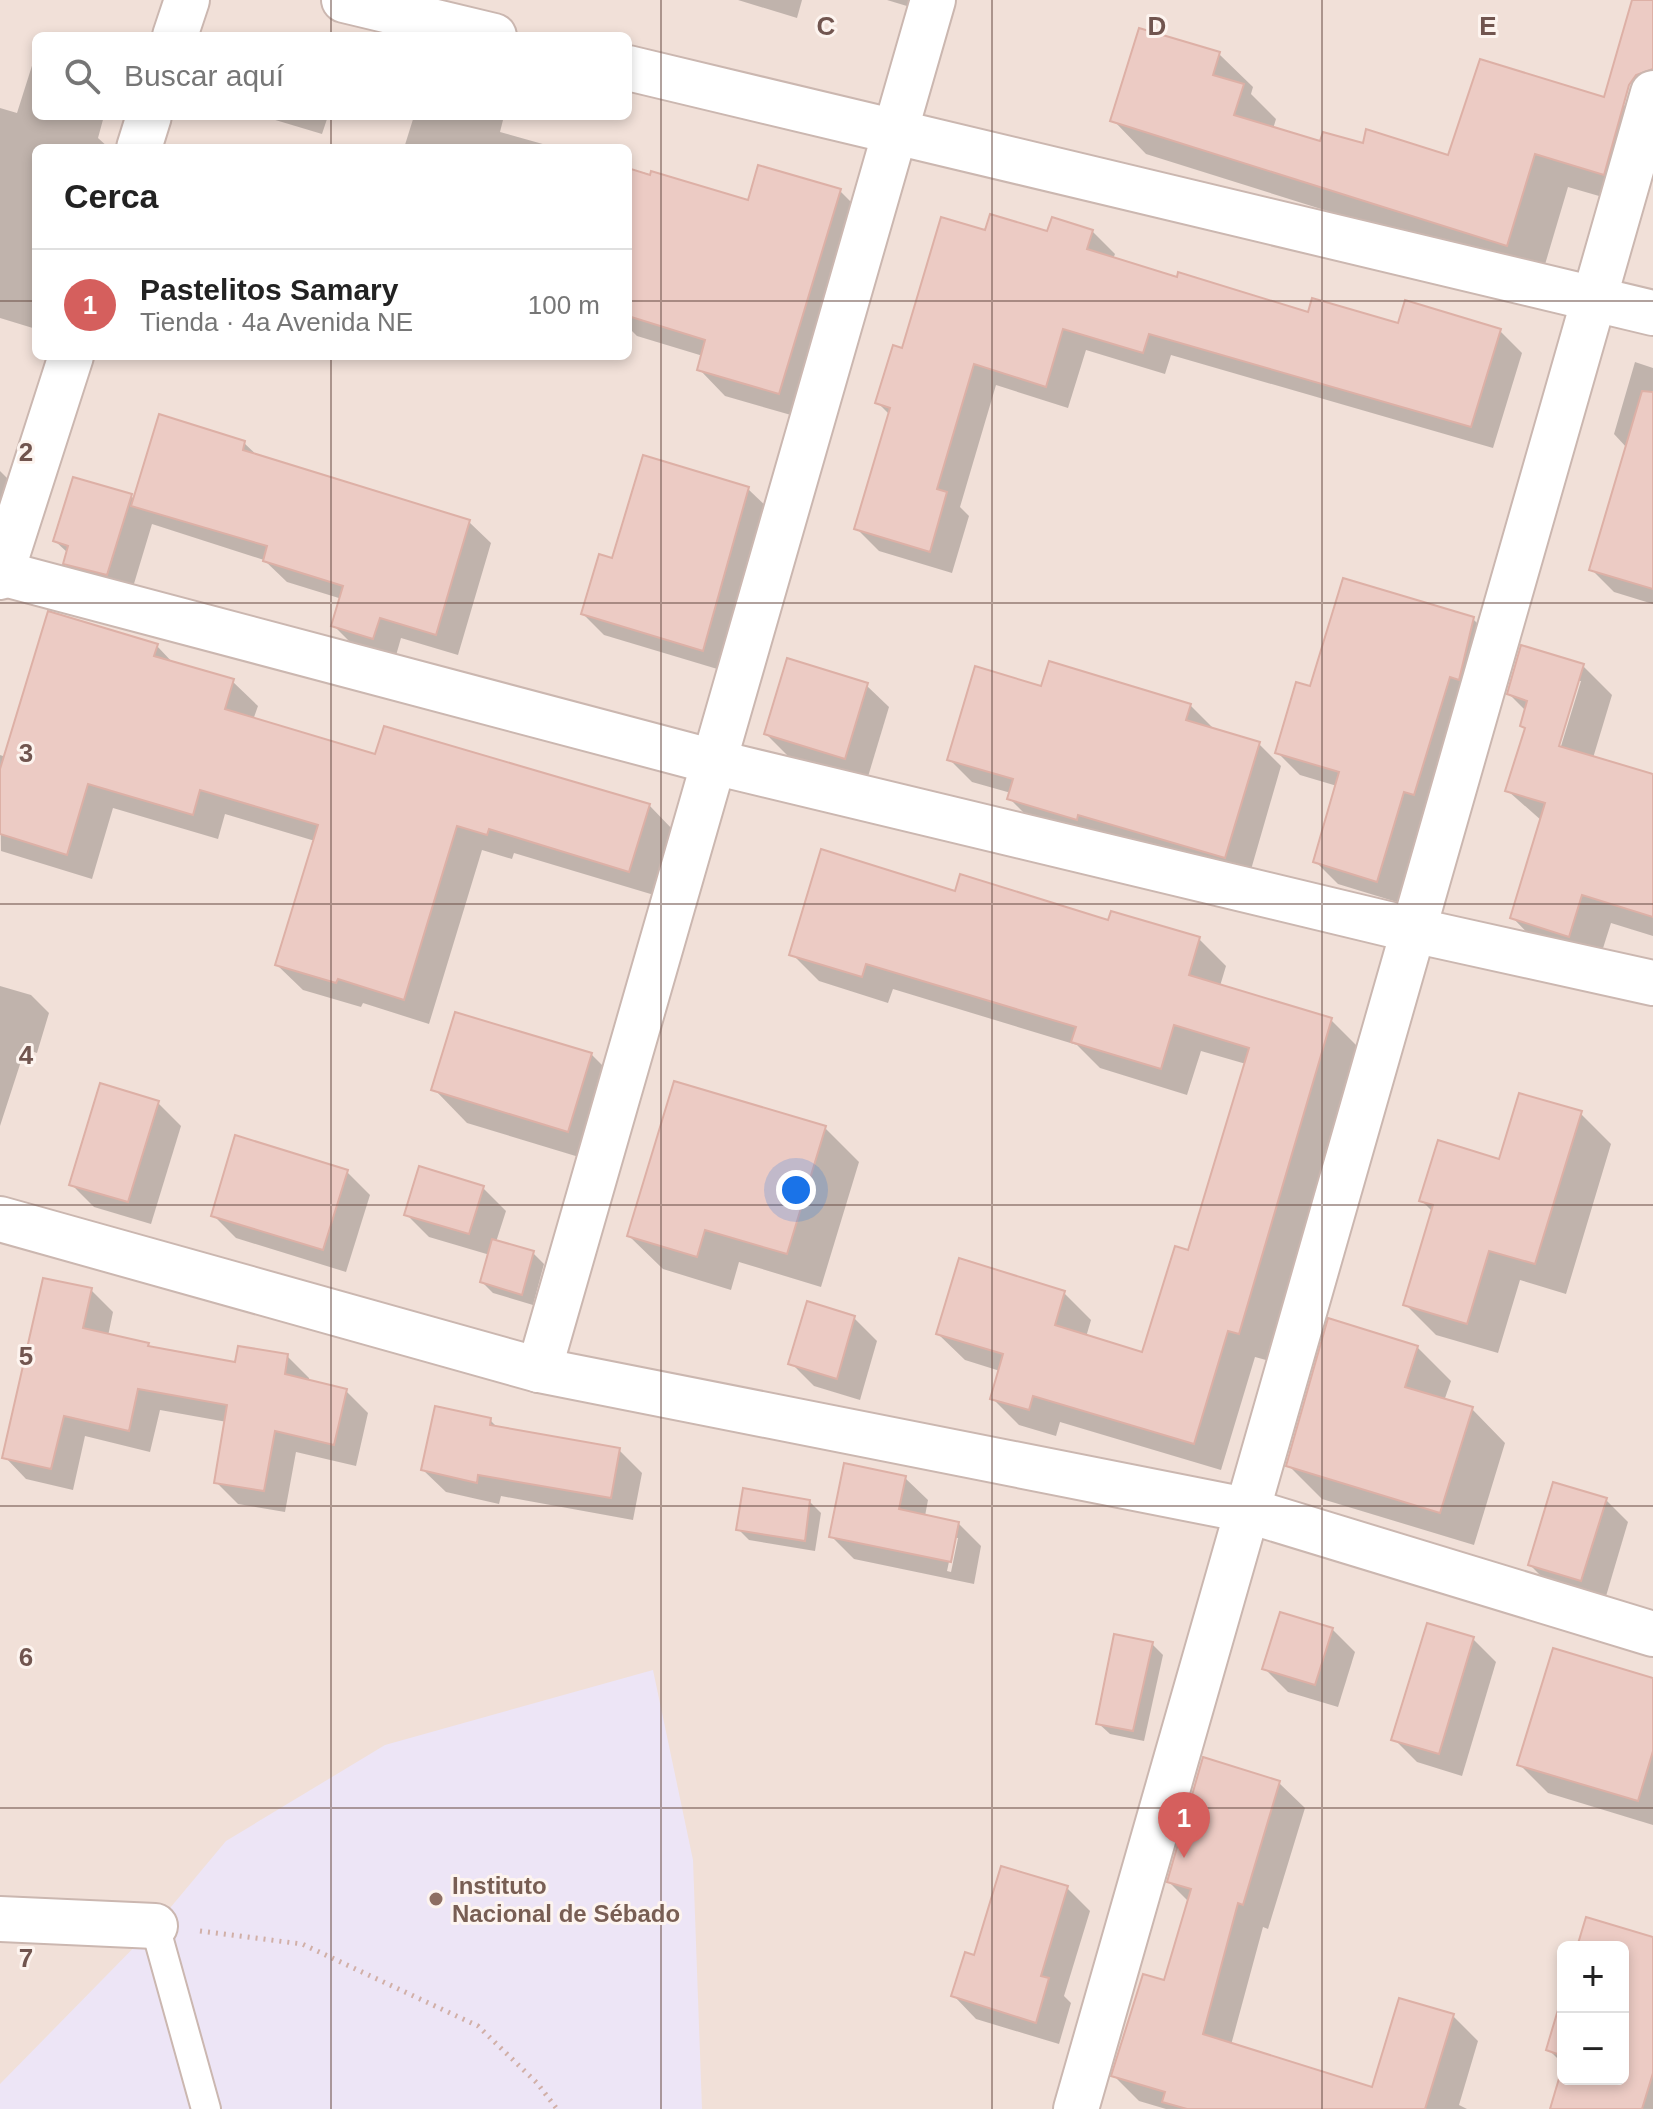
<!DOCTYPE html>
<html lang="es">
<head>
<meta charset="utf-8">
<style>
	:root { --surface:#fff; --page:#f6f6f6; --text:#222; --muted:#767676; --line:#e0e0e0; --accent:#d55f5d }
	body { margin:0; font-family:Helvetica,sans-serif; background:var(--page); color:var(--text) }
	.controls { position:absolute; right:24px; bottom:24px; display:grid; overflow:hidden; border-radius:12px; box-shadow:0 4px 12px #0003 }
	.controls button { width:72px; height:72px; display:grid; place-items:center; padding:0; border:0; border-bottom:2px solid var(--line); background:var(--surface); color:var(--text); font:40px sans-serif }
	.you { position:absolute; left:796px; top:1190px; width:28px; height:28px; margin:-20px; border:6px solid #fff; border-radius:50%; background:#1a73e8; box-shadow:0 0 0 12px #1a73e833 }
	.badge { display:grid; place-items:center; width:52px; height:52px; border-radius:50%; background:var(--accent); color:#fff; font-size:26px; font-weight:700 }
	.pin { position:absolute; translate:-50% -66px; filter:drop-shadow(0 2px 4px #0008) }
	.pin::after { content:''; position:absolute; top:42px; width:28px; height:24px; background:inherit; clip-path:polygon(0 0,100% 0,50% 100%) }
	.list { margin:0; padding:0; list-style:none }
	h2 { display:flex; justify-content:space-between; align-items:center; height:104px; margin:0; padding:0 32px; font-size:34px }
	h2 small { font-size:26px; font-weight:400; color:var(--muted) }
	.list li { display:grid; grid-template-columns:52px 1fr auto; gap:24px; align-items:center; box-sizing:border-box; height:112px; padding:0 32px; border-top:2px solid var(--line) }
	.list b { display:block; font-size:30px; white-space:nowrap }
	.list p { margin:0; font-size:26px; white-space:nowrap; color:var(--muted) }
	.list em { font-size:26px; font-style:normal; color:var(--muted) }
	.icon { flex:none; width:44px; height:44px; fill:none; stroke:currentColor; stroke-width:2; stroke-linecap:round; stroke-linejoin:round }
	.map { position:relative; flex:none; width:1653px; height:2109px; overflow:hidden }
	.search { position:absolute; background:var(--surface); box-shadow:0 4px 12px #0003; left:32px; top:32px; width:600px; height:88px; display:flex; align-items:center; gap:20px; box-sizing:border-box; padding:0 28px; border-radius:12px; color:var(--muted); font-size:30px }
	.panel { position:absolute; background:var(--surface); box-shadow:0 4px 12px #0003; left:32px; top:144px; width:600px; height:216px; border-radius:12px }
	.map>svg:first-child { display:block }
	.residential { fill:#f1e0d8; fill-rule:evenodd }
	.education { fill:#ede5f6 }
	.shadow { fill:#0003; fill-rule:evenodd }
	.building { fill:#eccbc4; stroke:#ddb0a6; stroke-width:2 }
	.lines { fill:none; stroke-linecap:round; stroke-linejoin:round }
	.service-casing { stroke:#cbb7b0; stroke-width:32 }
	.minor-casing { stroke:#cbb7b0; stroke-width:48 }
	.path { stroke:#d1afa7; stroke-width:5; stroke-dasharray:2 6; stroke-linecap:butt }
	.service { stroke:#fff; stroke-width:28 }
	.minor { stroke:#fff; stroke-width:44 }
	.grid { fill:none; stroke:#71554f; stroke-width:2; stroke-opacity:0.55 }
	.education-dot { fill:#8d6e63; stroke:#fdf4ef; stroke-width:3 }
	.labels { text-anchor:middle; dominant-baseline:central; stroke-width:6; stroke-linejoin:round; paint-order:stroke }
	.education-label { font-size:24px; font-weight:bold; fill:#785e54; stroke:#fdf4ef; text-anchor:start }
	.grid-label { font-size:26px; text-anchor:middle; font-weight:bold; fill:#71554f; stroke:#fdf4ef; stroke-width:6; stroke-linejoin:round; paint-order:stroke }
</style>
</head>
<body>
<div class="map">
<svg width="1653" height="2109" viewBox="0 0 1653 2109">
	<rect width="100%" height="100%" fill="#faf0e9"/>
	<path class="residential" d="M0,0H1653V2109H0ZM36,36H628V116H36ZM36,148H628V356H36ZM1563,1947H1623V2079H1563Z"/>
	<path class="education" d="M653,1670L693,1860L702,2109H0V2084L155,1926L226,1841L385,1745Z"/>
	<g class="shadow">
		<path d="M738,0H802L797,18Z"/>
		<path d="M887,0H923L920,10Z"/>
		<path d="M36,53V116H104L98,138L109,148H36V329L0,318V108L17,113Z"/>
		<path d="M1219,54L1253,87L1251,94L1276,119L1273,129L1322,144L1449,157L1623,104L1653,134L1637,207L1568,187L1541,278L1146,154L1113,120Z"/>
		<path d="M262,116H328L322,134Z"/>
		<path d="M414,116H504L500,132L557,148H404Z"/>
		<path d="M628,168L749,203L840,191L866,217L805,419L725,396L699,369L703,356L637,336L628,327Z"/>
		<path d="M1092,231L1115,254L1113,259L1310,315L1399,325L1500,331L1522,353L1493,448L1171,355L1165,374L1086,350L1068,408L996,385L960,507L969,516L952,573L879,551L856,528L890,415L878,403L903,350L986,232Z"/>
		<path d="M1635,362L1653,368V604L1614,592L1591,569L1627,448L1614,434Z"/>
		<path d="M244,443L259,457L469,522L491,543L458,655L401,638L395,659L355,647L334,626L342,599L287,582L264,560L152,524L130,597L88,586L65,563L68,553L55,541L131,496L135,500Z"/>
		<path d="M0,471L20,491L0,524Z"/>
		<path d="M748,489L770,510L724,671L604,635L583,614Z"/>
		<path d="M1473,619L1496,642L1400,903L1338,884L1315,861L1337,786L1300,775L1277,752L1311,689Z"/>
		<path d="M157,646L174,664L232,681L258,706L253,720L376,757L649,805L674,831L654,895L514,853L512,859L482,850L429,1024L363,1003L361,1007L303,990L277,965L315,841L225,814L218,839L113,808L92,879L1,851L0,755L6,757Z"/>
		<path d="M1583,666L1612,695L1593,758L1653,786V936L1611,923L1598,964L1541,947L1512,917L1542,821L1508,791L1526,730L1522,726L1526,711L1509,694ZM1577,681H1581L1558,756L1554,755Z"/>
		<path d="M866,685L889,707L867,780L789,757L766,734Z"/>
		<path d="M1043,689L1190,705L1213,728L1259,744L1281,766L1248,880L1032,821L1009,798L1011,793L972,782L949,759Z"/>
		<path d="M956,893L1199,939L1226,966L1220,986L1331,1020L1358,1047L1266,1360L1255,1357L1221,1470L1060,1422L1056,1436L1019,1425L992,1398L1000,1371L965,1360L938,1334L1064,1293L1091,1320L1086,1337L1144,1354L1189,1253L1246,1064L1201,1051L1187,1095L1100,1068L1077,1045L893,989L888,1003L819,981L792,954Z"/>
		<path d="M0,986L31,995L49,1013L37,1053L25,1049L0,1126Z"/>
		<path d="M591,1054L625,1088L602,1164L467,1123L434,1089Z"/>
		<path d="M158,1103L181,1126L151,1224L94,1207L71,1184Z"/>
		<path d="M1580,1113L1611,1144L1566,1294L1520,1280L1498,1353L1436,1335L1405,1304L1433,1212L1421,1200L1500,1162Z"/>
		<path d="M825,1128L859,1162L821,1287L739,1262L731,1290L663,1269L629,1236Z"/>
		<path d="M347,1172L370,1195L346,1272L236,1238L213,1215Z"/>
		<path d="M483,1188L506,1211L496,1242L533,1253L544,1264L533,1305L493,1293L482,1282L490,1255L429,1237L406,1214Z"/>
		<path d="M91,1290L113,1312L108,1336L152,1348L236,1364L287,1356L309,1378V1382L346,1391L368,1413L356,1466L296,1452L285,1512L238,1504L216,1482L227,1422L160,1410L150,1452L85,1436L73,1490L26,1479L5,1457Z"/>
		<path d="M854,1318L877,1341L860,1400L814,1386L791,1363Z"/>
		<path d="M1417,1347L1451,1381L1444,1401L1472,1409L1505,1443L1474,1545L1322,1499L1288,1465Z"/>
		<path d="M490,1420L499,1429L619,1450L642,1473L633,1520L501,1496L499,1504L446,1492L423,1470Z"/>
		<path d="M905,1478L928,1500L925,1516L958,1523L981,1546L974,1584L854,1559L831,1536ZM954,1538H958L951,1572L947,1571Z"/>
		<path d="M1606,1500L1628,1522L1604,1603L1553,1588L1530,1565Z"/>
		<path d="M809,1501L821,1513L815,1551L749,1540L738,1529Z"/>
		<path d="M1428,1625L1473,1639L1496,1662L1462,1776L1417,1762L1394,1739Z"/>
		<path d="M1332,1629L1355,1652L1338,1707L1288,1692L1265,1669Z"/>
		<path d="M1152,1644L1163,1655L1144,1741L1110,1734L1098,1723Z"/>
		<path d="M1653,1681V1825L1548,1793L1519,1764Z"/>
		<path d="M1279,1783L1305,1808L1268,1929L1263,1927L1231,2045L1373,2089L1453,2016L1478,2041L1459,2105L1467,2109H1166L1139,2101L1114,2076L1165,1982L1189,1902L1169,1882Z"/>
		<path d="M1067,1888L1090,1911L1064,1996L1071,2003L1059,2044L976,2019L954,1996L975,1957Z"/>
		<path d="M1653,1939V2109H1552L1563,2072V2079H1623V1947H1611Z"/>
		<path d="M1563,2000V2064L1548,2049Z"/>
	</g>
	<g class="building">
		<path d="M1632,0H1653V69L1636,75L1629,85L1604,175L1535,154L1507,246L1110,121L1139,28L1220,52L1213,75L1244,84L1234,115L1320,141L1323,132L1363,143L1366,129L1448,155L1480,59L1604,97Z"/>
		<path d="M758,165L841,189L779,394L697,370L705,340L628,316V168L650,175L651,171L748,200Z"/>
		<path d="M990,214L1047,231L1052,217L1093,230L1087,249L1177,277L1178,272L1308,312L1312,298L1398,323L1405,300L1501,329L1471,427L1149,334L1143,353L1063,329L1046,387L974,364L937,489L947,492L930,552L854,529L890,408L875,403L893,345L902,348L941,217L985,230Z"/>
		<path d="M1642,391L1653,392V589L1589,570Z"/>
		<path d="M159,414L245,441L243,450L470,520L436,635L380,618L373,639L331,626L343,586L263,561L267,546L131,506Z"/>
		<path d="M643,455L749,487L703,651L581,614L599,554L612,558Z"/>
		<path d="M73,477L132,494L107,575L63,564L68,546L53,541Z"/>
		<path d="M1343,578L1474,617L1459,680L1450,677L1414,795L1404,792L1377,882L1313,862L1339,772L1275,753L1296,682L1310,686Z"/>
		<path d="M48,611L158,644L154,656L234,679L225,709L375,754L384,726L650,804L629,872L489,829L487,835L457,826L404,1000L338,979L336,983L275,965L318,825L200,790L193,815L88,784L67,855L0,834V769Z"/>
		<path d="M1521,645L1584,664L1559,746L1653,774V917L1582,895L1569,937L1510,918L1545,803L1505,791L1525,728L1520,726L1527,701L1507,694Z"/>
		<path d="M787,658L868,683L845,759L764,734Z"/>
		<path d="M1049,661L1191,704L1186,720L1260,742L1225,858L1078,815L1077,820L1007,799L1013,779L947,760L975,666L1041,686Z"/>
		<path d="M821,849L955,891L960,874L1108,920L1111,911L1200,937L1189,975L1332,1018L1239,1334L1228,1331L1194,1444L1033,1396L1029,1410L990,1399L1003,1354L936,1334L959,1258L1065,1291L1055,1325L1142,1352L1175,1246L1188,1250L1249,1048L1174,1025L1161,1069L1071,1042L1076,1027L866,964L862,977L789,955Z"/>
		<path d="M455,1012L592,1053L568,1132L431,1090Z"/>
		<path d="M674,1081L826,1126L787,1254L705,1230L697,1257L627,1236Z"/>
		<path d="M100,1083L159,1101L128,1202L69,1185Z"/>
		<path d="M1519,1093L1582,1111L1535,1264L1489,1251L1467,1324L1403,1305L1433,1205L1419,1201L1438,1140L1499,1159Z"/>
		<path d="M235,1135L348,1170L323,1250L211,1216Z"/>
		<path d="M419,1166L484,1186L469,1234L404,1215Z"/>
		<path d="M492,1239L534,1251L522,1295L480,1282Z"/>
		<path d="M43,1278L92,1288L83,1328L149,1343L148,1346L235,1362L238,1346L288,1354L285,1374L347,1389L334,1445L275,1431L264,1491L214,1483L227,1405L138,1389L129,1431L64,1416L51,1469L2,1458Z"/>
		<path d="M807,1301L855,1316L837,1379L788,1364Z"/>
		<path d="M1328,1318L1418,1346L1405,1387L1473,1407L1440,1513L1286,1466Z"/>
		<path d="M435,1406L491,1418L490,1425L620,1448L611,1498L478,1475L477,1483L421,1470Z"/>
		<path d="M844,1463L906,1476L899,1509L959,1522L951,1562L829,1537Z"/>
		<path d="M1553,1482L1607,1498L1581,1581L1528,1565Z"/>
		<path d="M743,1488L810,1500L805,1541L736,1530Z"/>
		<path d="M1280,1612L1333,1628L1315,1685L1262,1669Z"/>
		<path d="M1427,1623L1474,1637L1439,1754L1391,1740Z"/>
		<path d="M1114,1634L1153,1642L1133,1731L1096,1724Z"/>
		<path d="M1553,1648L1653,1678V1751L1638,1801L1517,1765Z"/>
		<path d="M1203,1757L1280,1781L1243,1905L1238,1903L1203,2034L1372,2087L1399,1998L1454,2014L1425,2109H1187L1162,2102L1165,2092L1111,2076L1143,1974L1164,1980L1191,1889L1167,1882Z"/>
		<path d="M1001,1866L1068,1886L1041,1976L1049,1978L1036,2023L951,1996L965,1952L974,1955Z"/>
		<path d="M1586,1917L1653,1937V2073L1642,2109H1550L1563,2065V2079H1623V1947H1577Z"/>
		<path d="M1563,1993V2056L1546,2050Z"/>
	</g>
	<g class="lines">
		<defs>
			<path id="service" d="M155,1926L206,2109"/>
			<g id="minor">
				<path d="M344,0L494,36"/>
				<path d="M175,36L187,0"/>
				<path d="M628,68L1653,313"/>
				<path d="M139,148L149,116"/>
				<path d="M1,573L714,762L1413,930L1653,983"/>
				<path d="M0,577L71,356"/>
				<path d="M0,1219L539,1370L1246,1510L1653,1634"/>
				<path d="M539,1370L933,0"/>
				<path d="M0,1919L155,1926"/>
				<path d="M1076,2109L1653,93"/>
			</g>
		</defs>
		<use href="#service" class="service-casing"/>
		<use href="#minor" class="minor-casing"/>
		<path class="path" d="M200,1931L302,1944L478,2026L537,2083L557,2109"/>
		<use href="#service" class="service"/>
		<use href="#minor" class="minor"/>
	</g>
	<path class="grid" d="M331,0V36M661,0V2109M992,0V2109M1322,0V2109M331,116V148M0,301H36M628,301H1653M331,356V2109M0,603H1653M0,904H1653M0,1205H1653M0,1506H1653M0,1808H1653"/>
	<circle class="education-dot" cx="436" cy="1899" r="8"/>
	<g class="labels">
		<g class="education-label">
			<text x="452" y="1885">Instituto<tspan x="452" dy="28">Nacional de Sébado</tspan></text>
		</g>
	</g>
	<g class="grid-label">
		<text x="826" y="35">C</text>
		<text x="1157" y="35">D</text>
		<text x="1488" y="35">E</text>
		<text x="26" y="461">2</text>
		<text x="26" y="762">3</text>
		<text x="26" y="1064">4</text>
		<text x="26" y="1365">5</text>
		<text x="26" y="1666">6</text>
		<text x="26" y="1967">7</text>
	</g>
</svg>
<div class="controls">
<button>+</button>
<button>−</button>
</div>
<div class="you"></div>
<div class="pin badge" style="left:1184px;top:1858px">1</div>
<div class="search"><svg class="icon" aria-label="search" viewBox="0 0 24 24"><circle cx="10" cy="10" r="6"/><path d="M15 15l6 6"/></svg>Buscar aquí</div>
<section class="panel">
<h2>Cerca<small></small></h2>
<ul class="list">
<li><span class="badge">1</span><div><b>Pastelitos Samary</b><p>Tienda · 4a Avenida NE</p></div><em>100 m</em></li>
</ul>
</section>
</div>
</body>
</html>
